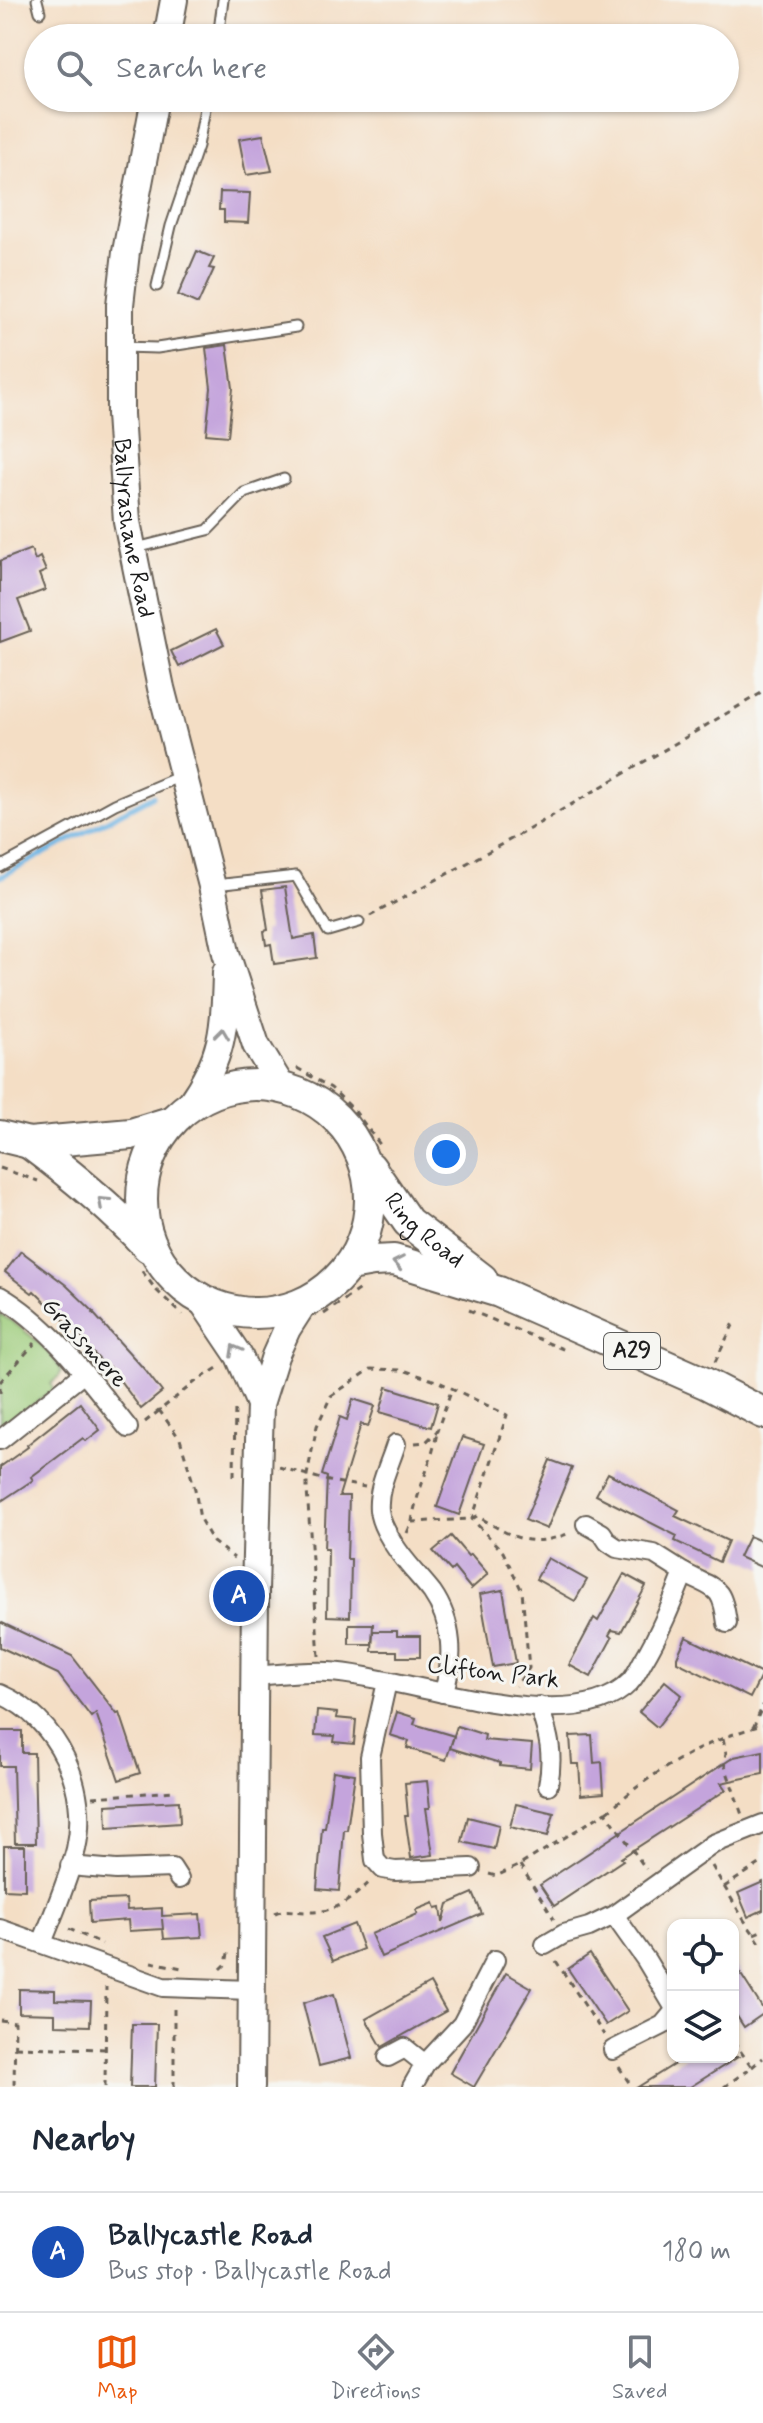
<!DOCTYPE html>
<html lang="en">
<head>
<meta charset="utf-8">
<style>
	:root { --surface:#fff; --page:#f2f2f3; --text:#1f2937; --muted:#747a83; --line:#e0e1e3; --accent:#ea580c }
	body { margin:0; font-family:Mynerve,sans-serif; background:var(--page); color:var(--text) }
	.controls { position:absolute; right:24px; bottom:24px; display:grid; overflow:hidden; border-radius:16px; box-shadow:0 2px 6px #0004 }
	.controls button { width:72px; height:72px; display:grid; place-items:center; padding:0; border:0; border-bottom:2px solid var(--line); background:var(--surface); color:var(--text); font:40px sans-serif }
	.you { position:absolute; left:446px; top:1154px; width:28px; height:28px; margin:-20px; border:6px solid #fff; border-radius:50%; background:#1a73e8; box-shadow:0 0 0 12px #1a73e833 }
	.badge { display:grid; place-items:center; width:52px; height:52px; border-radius:50%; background:var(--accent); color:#fff; font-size:26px; font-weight:700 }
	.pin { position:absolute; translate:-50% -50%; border:4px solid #fff; box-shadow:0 2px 8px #0006 }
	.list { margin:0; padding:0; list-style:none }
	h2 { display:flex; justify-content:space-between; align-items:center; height:104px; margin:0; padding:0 32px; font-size:34px }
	h2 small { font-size:26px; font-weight:400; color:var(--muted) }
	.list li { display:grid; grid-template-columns:52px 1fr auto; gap:24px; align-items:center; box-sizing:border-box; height:120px; padding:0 32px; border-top:2px solid var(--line) }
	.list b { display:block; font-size:30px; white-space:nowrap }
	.list p { margin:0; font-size:26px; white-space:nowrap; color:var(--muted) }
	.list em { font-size:26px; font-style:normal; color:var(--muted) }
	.icon { flex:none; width:44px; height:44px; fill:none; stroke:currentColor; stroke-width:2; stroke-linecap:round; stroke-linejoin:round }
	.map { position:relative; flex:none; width:763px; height:2087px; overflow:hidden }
	.search { position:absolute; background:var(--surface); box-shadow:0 2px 6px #0004; left:24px; right:24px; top:24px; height:88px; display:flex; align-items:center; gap:20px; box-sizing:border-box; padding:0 28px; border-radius:44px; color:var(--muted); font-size:30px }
	.sheet { height:224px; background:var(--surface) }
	nav { display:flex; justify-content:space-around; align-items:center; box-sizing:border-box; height:112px; border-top:2px solid var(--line); background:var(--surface); font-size:22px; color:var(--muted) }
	nav a { display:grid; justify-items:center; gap:4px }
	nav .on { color:var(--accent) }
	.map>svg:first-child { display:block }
	.green { fill:#9dcc7a; stroke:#5c744b; stroke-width:2 }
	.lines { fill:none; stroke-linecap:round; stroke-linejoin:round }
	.stream { stroke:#6cb4e4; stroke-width:5 }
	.building { fill:#c4a4dc }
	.lane-casing { stroke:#686057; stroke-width:13 }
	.street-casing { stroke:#686057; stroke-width:22 }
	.secondary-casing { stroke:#686057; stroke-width:30 }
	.primary-casing { stroke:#686057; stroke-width:34 }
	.path { stroke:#686057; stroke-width:3; stroke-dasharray:6 6; stroke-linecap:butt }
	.lane { stroke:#fff; stroke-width:9 }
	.street { stroke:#fff; stroke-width:18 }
	.secondary { stroke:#fff; stroke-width:26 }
	.primary { stroke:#fff; stroke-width:30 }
	.oneway { stroke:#999 }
	.labels { text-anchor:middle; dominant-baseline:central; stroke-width:6; stroke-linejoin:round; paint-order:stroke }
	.shield { fill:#f6f6f2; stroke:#5d5d5c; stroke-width:2 }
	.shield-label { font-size:22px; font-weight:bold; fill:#1c1c1c }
	.street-label { font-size:24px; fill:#1c1c1c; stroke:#f6f6f2 }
</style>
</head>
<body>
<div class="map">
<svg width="763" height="2087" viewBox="0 0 763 2087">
	<rect width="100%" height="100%" fill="#f6f6f2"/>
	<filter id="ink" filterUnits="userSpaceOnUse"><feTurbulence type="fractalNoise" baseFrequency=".0125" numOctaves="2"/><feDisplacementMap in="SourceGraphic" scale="16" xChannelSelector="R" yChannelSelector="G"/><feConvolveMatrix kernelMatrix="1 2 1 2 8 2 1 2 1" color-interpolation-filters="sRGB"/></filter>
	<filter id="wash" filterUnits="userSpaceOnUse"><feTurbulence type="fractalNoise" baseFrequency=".006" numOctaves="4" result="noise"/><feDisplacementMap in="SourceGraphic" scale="32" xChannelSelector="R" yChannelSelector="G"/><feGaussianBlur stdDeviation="1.8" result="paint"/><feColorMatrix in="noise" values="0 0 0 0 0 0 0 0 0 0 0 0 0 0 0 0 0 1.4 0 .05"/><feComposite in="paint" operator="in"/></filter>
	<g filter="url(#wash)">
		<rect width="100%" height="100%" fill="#f4dec5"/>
		<path class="green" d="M0,1314C23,1328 47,1346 61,1370L60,1375L51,1384L54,1389L0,1429Z"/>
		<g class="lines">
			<path class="stream" d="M0,877L153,796"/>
		</g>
		<g id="blocks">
			<g class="building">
				<path d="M263,135L272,171L246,175L239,139Z"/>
				<path d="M220,192L250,193L248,223L224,222V210H219Z"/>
				<path d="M197,251L214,258L209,268L214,269L198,304L178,295Z"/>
				<path d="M227,345L233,388L228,436L206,434L211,388L206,348Z"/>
				<path d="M31,549L35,560L40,557L46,571L39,574L45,590L18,600L30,631L0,642V561Z"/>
				<path d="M216,629L224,644L179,667L171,651Z"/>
				<path d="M285,887L293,939L314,935L317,958L274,964L271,944L266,945L264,931L268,930L262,890Z"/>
				<path d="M21,1251L66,1285L94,1312L93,1313L145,1370L162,1392L141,1409L110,1367L108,1369L84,1343L85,1341L34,1291L32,1293L5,1272Z"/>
				<path d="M387,1387L438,1403L431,1427L380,1412Z"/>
				<path d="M353,1399L375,1406L368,1427L361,1424L339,1496H349L347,1559H351L350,1617L327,1616L328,1549H324L327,1477L322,1475L340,1417L347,1420Z"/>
				<path d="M80,1403L100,1430L86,1441L83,1438L31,1477L33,1480L0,1502V1467L28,1447L27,1445Z"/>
				<path d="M462,1437L484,1444L459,1515L437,1507Z"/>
				<path d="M550,1460L572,1468L547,1529L525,1520Z"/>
				<path d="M608,1473L679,1510L675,1516L728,1541L719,1562L675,1541L677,1536L596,1495Z"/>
				<path d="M451,1536L468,1556L471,1554L488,1574L471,1589L454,1568L451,1571L433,1551Z"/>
				<path d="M749,1536L763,1542V1568L739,1557Z"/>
				<path d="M548,1558L587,1580L575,1601L536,1579Z"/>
				<path d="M624,1574L646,1586L621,1632L612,1630L609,1635L612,1638L591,1677L569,1665L594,1618L598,1621Z"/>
				<path d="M503,1590L516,1663L493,1667L480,1594Z"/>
				<path d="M0,1622L72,1656L117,1714L120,1713L140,1773L119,1780L96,1713L91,1717L58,1674L0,1647Z"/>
				<path d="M349,1624H373L372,1644H349Z"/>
				<path d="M373,1631H397V1636H420V1657H397V1651H372Z"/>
				<path d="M686,1637L762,1674L750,1698L677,1662V1657Z"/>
				<path d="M665,1681L682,1695L657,1727L639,1712Z"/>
				<path d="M317,1711L337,1713L336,1718L356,1720L354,1744L334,1742L335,1736L315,1735Z"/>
				<path d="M397,1712L416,1718L414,1724L454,1736L446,1760L407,1748L409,1741L390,1735Z"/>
				<path d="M457,1726L485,1735L484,1740L532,1744L530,1769L500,1766V1763L450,1748Z"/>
				<path d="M0,1731H22V1753H34L36,1843H15L13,1766H0Z"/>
				<path d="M592,1735L594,1763L602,1762L604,1793L581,1795L579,1764H572L570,1736Z"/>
				<path d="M763,1751V1774L721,1783L726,1790L621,1858L623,1860L554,1906L540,1885L734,1757Z"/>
				<path d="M333,1771L355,1774L347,1830H344L339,1891L317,1889L322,1828H325Z"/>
				<path d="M427,1781L430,1808H426L433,1855L411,1858L405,1816H408L405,1783Z"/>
				<path d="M179,1801L180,1823L107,1828L106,1805Z"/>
				<path d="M516,1804L554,1813L548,1836L510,1827Z"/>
				<path d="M468,1817L499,1825L494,1849L462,1842Z"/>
				<path d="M4,1846H25V1890L4,1889Z"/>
				<path d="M763,1882V1910L748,1917L738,1893Z"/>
				<path d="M473,1893L482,1914L381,1957L371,1934L418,1914L416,1910L434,1903L436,1908L441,1907L443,1923L448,1904Z"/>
				<path d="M126,1899L127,1910L162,1908V1916L200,1914L202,1937L164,1939L162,1919L163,1929L129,1931L128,1920L90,1923L89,1901Z"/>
				<path d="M354,1924L363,1949L333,1961L322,1937Z"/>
				<path d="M590,1954L628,2011L606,2025L568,1969Z"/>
				<path d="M733,1962L763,2009V2014L744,2027L733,2010Z"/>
				<path d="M506,1973L532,1988L474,2087L450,2073Z"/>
				<path d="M430,1983L446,2011L382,2047L366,2019Z"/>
				<path d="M19,1989L55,1990V2000L91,2001L90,2026L55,2025V2014L19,2013Z"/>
				<path d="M334,1994L351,2058L319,2066L303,2003Z"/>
				<path d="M132,2024H157L155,2087H130Z"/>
				<path d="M686,2057H738L690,2087H638Z"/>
			</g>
		</g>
	</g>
	<g filter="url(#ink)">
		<use href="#blocks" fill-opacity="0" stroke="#686057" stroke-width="2"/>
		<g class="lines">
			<defs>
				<g id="lane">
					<path d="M37,0L40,12"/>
					<path d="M218,38L223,0"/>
					<path d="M157,286L171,226L198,146L207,98"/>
					<path d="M123,347L157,348L296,327"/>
					<path d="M136,548L208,530L244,493L284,479"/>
					<path d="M0,867L115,804L183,775"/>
					<path d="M215,885L296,876L328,931L359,922"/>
				</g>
				<g id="street">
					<path d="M0,1296C52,1326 91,1382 128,1428"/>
					<path d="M0,1440L84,1373"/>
					<path d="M396,1444C390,1464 377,1488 379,1510C380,1519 385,1530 390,1538C401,1559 418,1574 432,1592C453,1622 455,1660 443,1693"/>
					<path d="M684,1573C715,1590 722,1584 727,1623"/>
					<path d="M255,1676C279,1674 304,1671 328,1672C402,1675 573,1743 630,1682C635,1677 639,1668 643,1661C660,1633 672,1603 684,1573L654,1554L617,1548L608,1542L602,1533L586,1524"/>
					<path d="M387,1682L370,1757L372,1833L375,1860L383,1869L395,1871L471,1868"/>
					<path d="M0,1694C58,1719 90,1788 76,1849C68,1881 54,1912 42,1943"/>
					<path d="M539,1706C549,1736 554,1754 548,1785"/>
					<path d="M70,1866L116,1870L172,1868L179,1879"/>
					<path d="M614,1915L646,1960L673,2005"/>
					<path d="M0,1929L163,1987L251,1990"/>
					<path d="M545,1945L564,1934L589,1927L614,1915L713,1844L763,1824"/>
					<path d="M613,2050L663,2025L673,2013"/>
					<path d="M388,2057L405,2048L425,2064"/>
					<path d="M412,2087L425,2064L462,2024L495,1960"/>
				</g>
				<g id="secondary">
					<path d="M167,38L174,0"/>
					<path id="s1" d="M155,98L126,252L120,305V414L127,522L161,688L212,886L226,953L256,1045L281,1086"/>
					<path d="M190,1104C223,1058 225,1028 226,972"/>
					<path d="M202,1301L239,1356L260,1404"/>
					<path d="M251,2087L255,1592L260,1404L275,1356L287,1329L303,1304"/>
				</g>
				<g id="primary">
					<circle cx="256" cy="1199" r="114"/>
					<path d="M0,1136L29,1143L131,1134L170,1122"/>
					<path d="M29,1143C72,1175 112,1208 148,1247"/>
					<path id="s2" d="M370,1167L408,1222L482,1279"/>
					<path d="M350,1265L373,1261L394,1260L499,1292L705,1383L763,1413"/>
				</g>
			</defs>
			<use href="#lane" class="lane-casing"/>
			<use href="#street" class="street-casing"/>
			<use href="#secondary" class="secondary-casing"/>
			<use href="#primary" class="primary-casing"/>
			<g class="path">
				<path d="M370,916L526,831L763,692"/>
				<path d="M297,1068L331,1088L354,1110L381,1146"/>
				<path d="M0,1168L38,1181"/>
				<path d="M142,1271L156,1290L183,1315"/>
				<path d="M469,1310L565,1350"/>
				<path d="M324,1314L361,1288"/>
				<path d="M715,1362L736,1319"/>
				<path d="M0,1382L35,1343"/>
				<path d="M0,1387V1393"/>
				<path d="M159,1410L180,1439L195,1489L200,1519L213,1542L234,1558"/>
				<path d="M145,1422L195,1382L219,1367"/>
				<path d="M415,1443L426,1442L437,1431L452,1388"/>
				<path d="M279,1467L329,1481L365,1487"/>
				<path d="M234,1476L235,1404"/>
				<path d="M412,1522C416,1491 433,1462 437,1431"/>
				<path d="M407,1533L412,1522L472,1519L477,1516C513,1537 529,1550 572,1532"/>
				<path d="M319,1656L307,1490V1475L317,1426L331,1396L371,1369L403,1370L439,1382L507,1415L472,1519L503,1552L522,1591L529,1668L516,1686"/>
				<path d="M753,1728L763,1705"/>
				<path d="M723,1739L726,1753L724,1763L742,1815"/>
				<path d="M93,1797L175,1791"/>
				<path d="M607,1812C651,1772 705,1740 763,1725"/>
				<path d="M520,1865L554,1919"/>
				<path d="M712,1866L744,1920L763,1947"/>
				<path d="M489,1874L496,1876L520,1865L606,1812L646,1869"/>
				<path d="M724,1887L763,1862"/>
				<path d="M275,1913C287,1908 293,1912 306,1912C337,1913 350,1900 372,1880"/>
				<path d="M69,1929L102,1944"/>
				<path d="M754,1934L763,1930"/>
				<path d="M556,1961L604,2035"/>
				<path d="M151,1962L182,1968"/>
				<path d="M221,1969L226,1964L229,1948"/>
				<path d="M0,2020L15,2022L14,2087"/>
				<path d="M15,2047L105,2049"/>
				<path d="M619,2067L632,2087"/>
				<path d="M752,2067L763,2058"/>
				<path d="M105,2087L106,1987"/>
				<path d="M174,2087V2007"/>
				<path d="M724,2087L752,2067L733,2041"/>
			</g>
			<use href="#lane" class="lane"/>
			<use href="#street" class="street"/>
			<use href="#secondary" class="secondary"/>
			<use href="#primary" class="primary"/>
		</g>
		<defs><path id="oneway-chevron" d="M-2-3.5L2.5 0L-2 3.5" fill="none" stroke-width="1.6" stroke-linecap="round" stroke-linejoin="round" transform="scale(2)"/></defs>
		<g class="oneway">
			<use href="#oneway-chevron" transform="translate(222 1034) rotate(-83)"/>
			<use href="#oneway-chevron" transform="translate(103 1202) rotate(-138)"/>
			<use href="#oneway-chevron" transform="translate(398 1263) rotate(-169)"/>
			<use href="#oneway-chevron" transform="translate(235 1350) rotate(-119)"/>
		</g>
	</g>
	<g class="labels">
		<rect class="shield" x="604" y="1333" width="56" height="36" rx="6"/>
		<g class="shield-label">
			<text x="632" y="1351">A29</text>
		</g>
		<g class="street-label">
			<text stroke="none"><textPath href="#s1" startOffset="434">Ballyrashane Road</textPath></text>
			<text stroke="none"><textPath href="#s2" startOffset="84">Ring Road</textPath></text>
			<text transform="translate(84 1343) rotate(47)">Grassmere</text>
			<text transform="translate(493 1673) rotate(7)">Clifton Park</text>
		</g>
	</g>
</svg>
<div class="controls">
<button><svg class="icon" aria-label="locate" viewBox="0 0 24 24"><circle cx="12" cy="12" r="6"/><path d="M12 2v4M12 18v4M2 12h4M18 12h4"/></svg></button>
<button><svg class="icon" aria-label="layers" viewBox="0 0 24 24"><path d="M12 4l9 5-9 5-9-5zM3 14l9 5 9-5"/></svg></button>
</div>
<div class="you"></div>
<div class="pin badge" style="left:239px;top:1596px;background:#1a4fb4">A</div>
<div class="search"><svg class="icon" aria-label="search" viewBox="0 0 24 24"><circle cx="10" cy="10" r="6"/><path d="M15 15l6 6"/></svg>Search here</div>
</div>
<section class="sheet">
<h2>Nearby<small></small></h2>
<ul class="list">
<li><span class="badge" style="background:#1a4fb4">A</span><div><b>Ballycastle Road</b><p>Bus stop · Ballycastle Road</p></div><em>180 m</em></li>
</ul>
</section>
<nav>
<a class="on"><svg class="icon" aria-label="map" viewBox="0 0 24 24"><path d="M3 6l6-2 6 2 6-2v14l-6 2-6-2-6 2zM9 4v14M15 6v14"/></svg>Map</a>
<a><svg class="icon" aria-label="directions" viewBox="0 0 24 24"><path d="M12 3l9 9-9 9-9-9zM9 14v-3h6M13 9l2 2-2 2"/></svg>Directions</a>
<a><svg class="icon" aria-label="saved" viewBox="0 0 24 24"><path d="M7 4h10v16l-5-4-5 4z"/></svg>Saved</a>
</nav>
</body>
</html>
